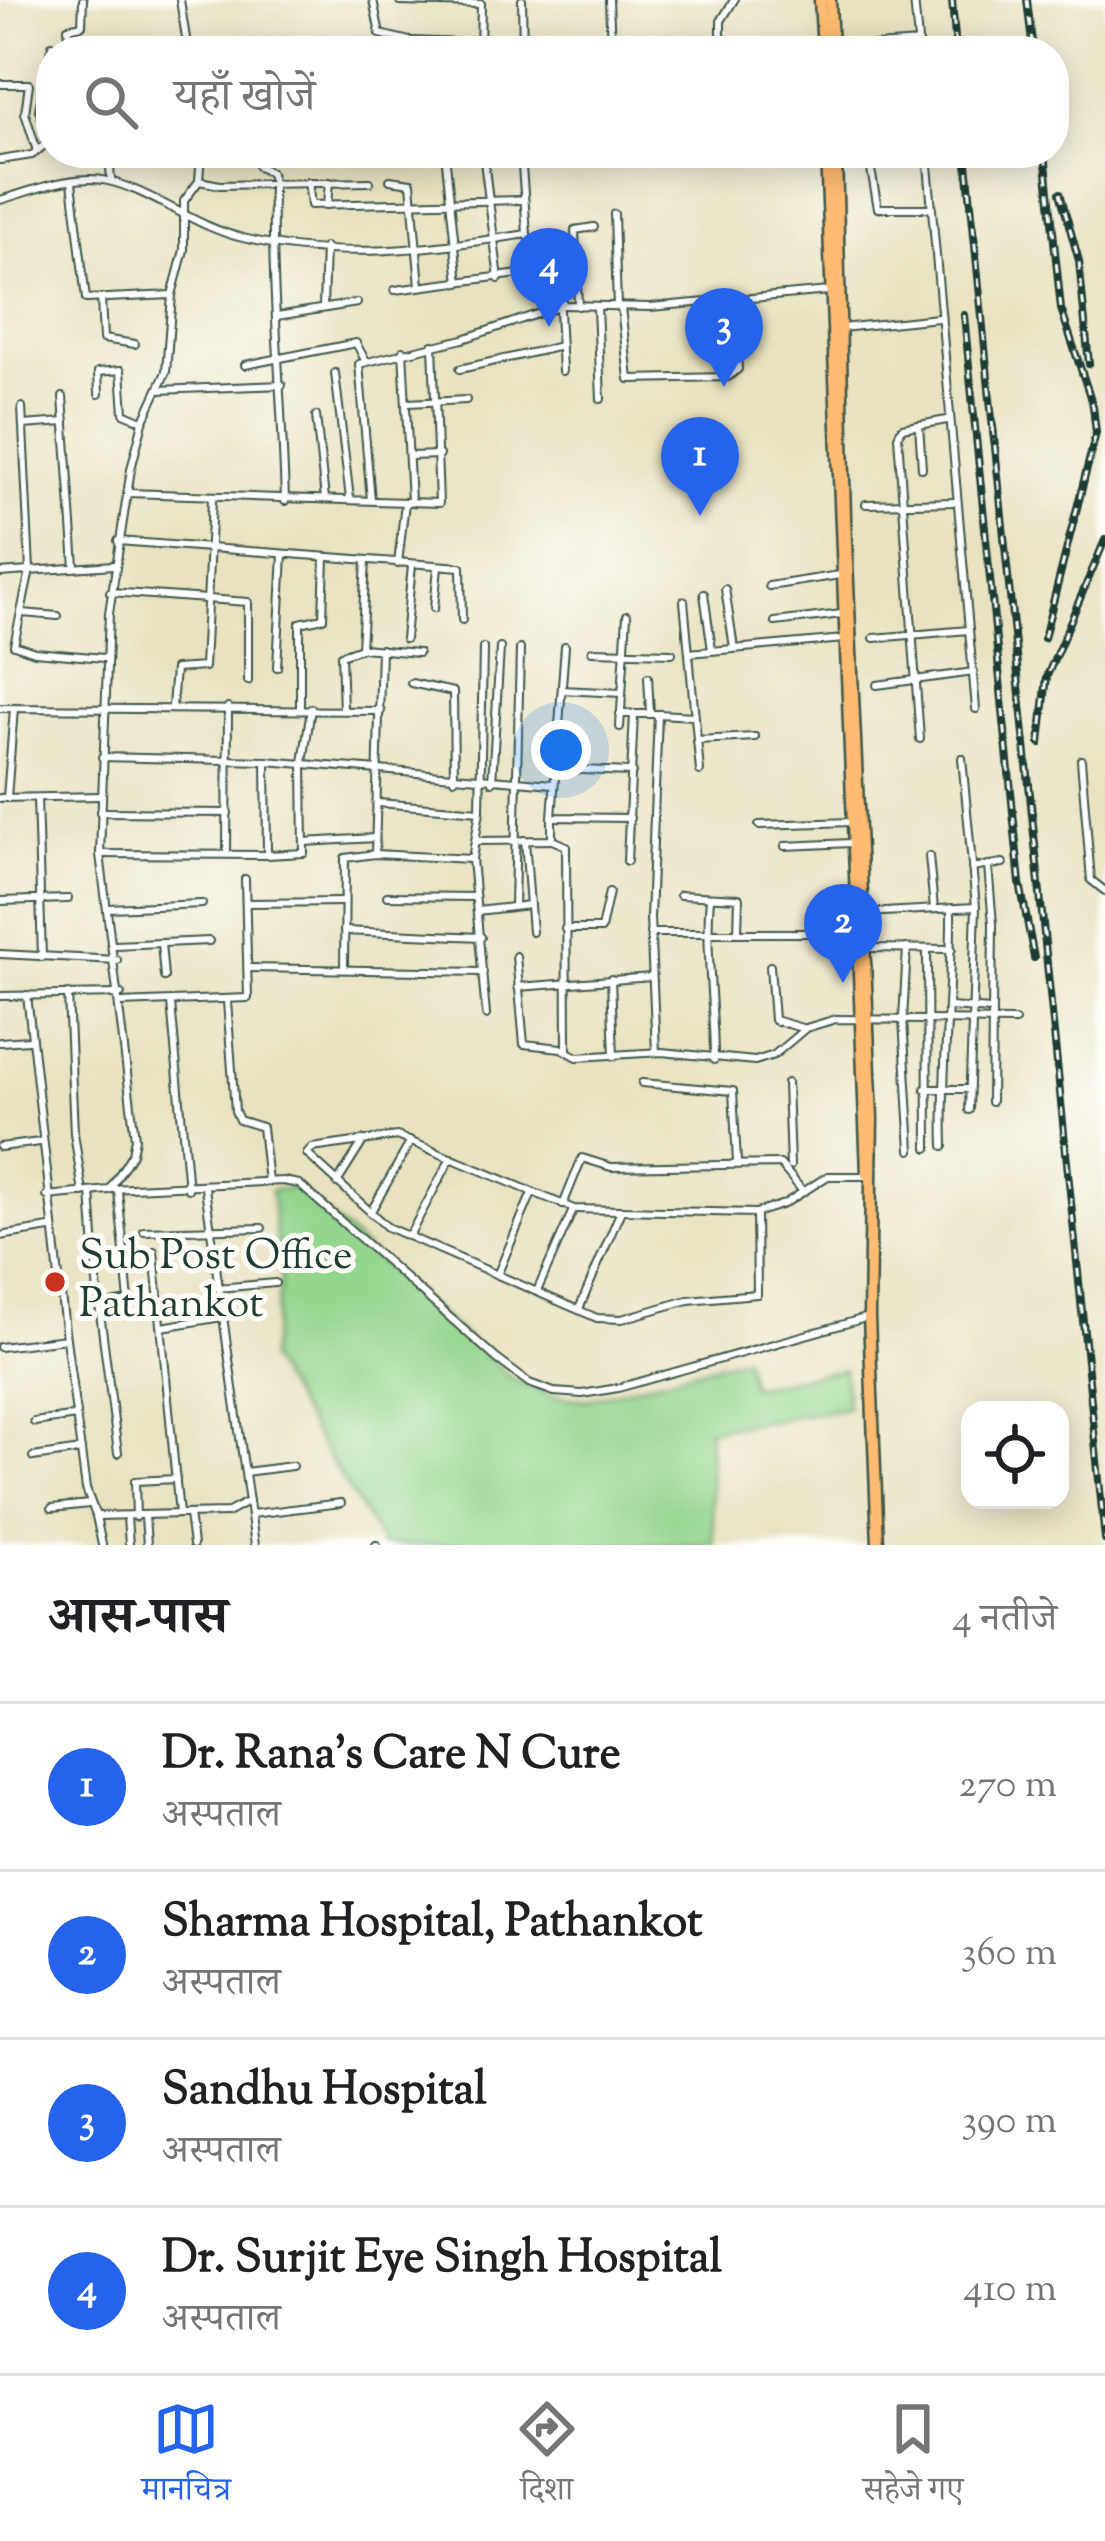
<!DOCTYPE html>
<html lang="hi">
<head>
<meta charset="utf-8">
<style>
	:root { --surface:#fff; --page:#f6f6f6; --text:#202124; --muted:#757577; --line:#e0e0e0; --accent:#2563eb }
	body { margin:0; font-family:"Sorts Mill Goudy","Noto Serif Devanagari",serif; background:var(--page); color:var(--text) }
	.controls { position:absolute; right:36px; bottom:36px; display:grid; overflow:hidden; border-radius:24px; box-shadow:0 6px 30px #0003 }
	.controls button { width:108px; height:108px; display:grid; place-items:center; padding:0; border:0; border-bottom:3px solid var(--line); background:var(--surface); color:var(--text); font:60px sans-serif }
	.you { position:absolute; left:561px; top:750px; width:42px; height:42px; margin:-30px; border:9px solid #fff; border-radius:50%; background:#1a73e8; box-shadow:0 0 0 18px #1a73e833 }
	.badge { display:grid; place-items:center; width:78px; height:78px; border-radius:50%; background:var(--accent); color:#fff; font-size:39px; font-weight:700 }
	.pin { position:absolute; translate:-50% -99px; filter:drop-shadow(0 3px 6px #0008) }
	.pin::after { content:''; position:absolute; top:63px; width:42px; height:36px; background:inherit; clip-path:polygon(0 0,100% 0,50% 100%) }
	.list { margin:0; padding:0; list-style:none }
	h2 { display:flex; justify-content:space-between; align-items:center; height:156px; margin:0; padding:0 48px; font-size:51px }
	h2 small { font-size:39px; font-weight:400; color:var(--muted) }
	.list li { display:grid; grid-template-columns:78px 1fr auto; gap:36px; align-items:center; box-sizing:border-box; height:168px; padding:0 48px; border-top:3px solid var(--line) }
	.list b { display:block; font-size:45px; white-space:nowrap }
	.list p { margin:0; font-size:39px; white-space:nowrap; color:var(--muted) }
	.list em { font-size:39px; font-style:normal; color:var(--muted) }
	.icon { flex:none; width:66px; height:66px; fill:none; stroke:currentColor; stroke-width:2; stroke-linecap:round; stroke-linejoin:round }
	.map { position:relative; flex:none; width:1105px; height:1545px; overflow:hidden }
	.search { position:absolute; background:var(--surface); box-shadow:0 6px 30px #0003; left:36px; right:36px; top:36px; height:132px; display:flex; align-items:center; gap:30px; box-sizing:border-box; padding:0 42px; border-radius:48px; color:var(--muted); font-size:45px }
	.sheet { height:828px; background:var(--surface) }
	nav { display:flex; justify-content:space-around; align-items:center; box-sizing:border-box; height:168px; border-top:3px solid var(--line); background:var(--surface); font-size:33px; color:var(--muted) }
	nav a { display:grid; justify-items:center; gap:6px }
	nav .on { color:var(--accent) }
	.map>svg:first-child { display:block }
	.green { fill:#93d58c; stroke:#598960; stroke-width:3 }
	.lines { fill:none; stroke-linecap:round; stroke-linejoin:round }
	.minor-casing { stroke:#3d5649; stroke-width:10 }
	.primary-casing { stroke:#3d5649; stroke-width:15 }
	.minor { stroke:#fff; stroke-width:6 }
	.primary { stroke:#febb71; stroke-width:10 }
	.rail-casing { stroke:#1f3d34; stroke-width:8 }
	.rail { stroke:#fdfcf7; stroke-width:3; stroke-dasharray:9; stroke-linecap:butt }
	.poi-dot { fill:#c8321e; stroke:#fdfcf7; stroke-width:4.5 }
	.labels { text-anchor:middle; dominant-baseline:central; stroke-width:10; stroke-linejoin:round; paint-order:stroke }
	.poi-label { font-size:42px; fill:#1f3d34; stroke:#fdfcf7; text-anchor:start }
</style>
</head>
<body>
<div class="map">
<svg width="1105" height="1545" viewBox="0 0 1105 1545">
	<rect width="100%" height="100%" fill="#fdfcf7"/>
	<filter id="ink" filterUnits="userSpaceOnUse"><feTurbulence type="fractalNoise" baseFrequency=".00833" numOctaves="2"/><feDisplacementMap in="SourceGraphic" scale="24" xChannelSelector="R" yChannelSelector="G"/><feConvolveMatrix kernelMatrix="1 2 1 2 8 2 1 2 1" color-interpolation-filters="sRGB"/></filter>
	<filter id="wash" filterUnits="userSpaceOnUse"><feTurbulence type="fractalNoise" baseFrequency=".004" numOctaves="4" result="noise"/><feDisplacementMap in="SourceGraphic" scale="48" xChannelSelector="R" yChannelSelector="G"/><feGaussianBlur stdDeviation="2.7" result="paint"/><feColorMatrix in="noise" values="0 0 0 0 0 0 0 0 0 0 0 0 0 0 0 0 0 1.4 0 .05"/><feComposite in="paint" operator="in"/></filter>
	<g filter="url(#wash)">
		<rect width="100%" height="100%" fill="#e8e2c0"/>
		<path class="green" d="M297,1188L512,1379L553,1396L586,1400L744,1357L751,1387L844,1369L847,1408L708,1430L714,1545H383L268,1360L281,1283L271,1190Z"/>
	</g>
	<g filter="url(#ink)">
		<g class="lines">
			<defs>
				<g id="minor">
					<path d="M180,0L188,51"/>
					<path d="M373,0L380,34L410,41L523,45"/>
					<path d="M522,0L523,51"/>
					<path d="M609,0L611,47"/>
					<path d="M914,0L919,51"/>
					<path d="M400,2L481,4"/>
					<path d="M833,49L919,43"/>
					<path d="M71,51L68,28L82,25L83,0"/>
					<path d="M88,51L144,42"/>
					<path d="M480,51L481,4"/>
					<path d="M721,51V21L734,0"/>
					<path d="M0,84H29L25,113L37,151"/>
					<path d="M50,140L39,110L52,45"/>
					<path d="M109,153L111,181"/>
					<path d="M201,153L199,181L184,201V250L172,295L166,372L143,422L131,469L109,613L100,854L135,1138L132,1154L110,1189L283,1181L299,1184L497,1359L529,1383L554,1392L582,1394L618,1388L869,1317"/>
					<path d="M256,153L258,166L271,173L273,183C271,289 282,395 285,501"/>
					<path d="M445,153L459,283"/>
					<path d="M483,153L499,279"/>
					<path d="M521,153L527,234L564,305L650,307L829,291"/>
					<path d="M868,153L878,208H931"/>
					<path d="M927,153L976,709"/>
					<path d="M0,160L32,155L51,140"/>
					<path d="M390,180L411,183L420,286"/>
					<path d="M199,181L220,185L370,182"/>
					<path d="M72,182L86,299L172,295"/>
					<path d="M308,182L311,205L521,200"/>
					<path d="M0,200C32,191 74,173 108,181C150,190 195,227 243,238C338,261 432,249 527,234"/>
					<path d="M327,205L329,182"/>
					<path d="M614,214L617,307"/>
					<path d="M395,290L542,271"/>
					<path d="M101,298L103,339L135,344"/>
					<path d="M707,303V346"/>
					<path d="M578,306L575,230L594,227"/>
					<path d="M323,307L325,247"/>
					<path d="M597,307L601,399"/>
					<path d="M621,307L629,379L728,377L738,369L734,300"/>
					<path d="M559,311L562,371"/>
					<path d="M277,316L357,303"/>
					<path d="M841,328L938,318"/>
					<path d="M403,350L411,502"/>
					<path d="M245,365L356,343L365,360"/>
					<path d="M460,369L561,346"/>
					<path d="M335,373L350,499"/>
					<path d="M158,390L282,385"/>
					<path d="M99,394L98,372L121,370L124,413L143,421"/>
					<path d="M63,397L75,567"/>
					<path d="M408,403L466,400"/>
					<path d="M22,407L30,570L14,645L35,652L104,658"/>
					<path d="M316,416L325,499"/>
					<path d="M23,425L65,422"/>
					<path d="M919,425L922,468"/>
					<path d="M410,456L439,455"/>
					<path d="M127,493L439,503L433,345"/>
					<path d="M371,500L359,364L463,339L564,305"/>
					<path d="M866,504L956,502"/>
					<path d="M118,541L461,567L462,620"/>
					<path d="M398,564L405,502"/>
					<path d="M0,573L114,565"/>
					<path d="M769,586L840,575"/>
					<path d="M725,589L734,648"/>
					<path d="M110,592L248,602V681"/>
					<path d="M704,594L712,650"/>
					<path d="M684,601L700,771"/>
					<path d="M434,608L438,567"/>
					<path d="M22,613L58,616"/>
					<path d="M775,622L842,614"/>
					<path d="M874,638L969,630"/>
					<path d="M405,639L412,565"/>
					<path d="M565,646L552,817L630,818"/>
					<path d="M362,648L418,653"/>
					<path d="M483,648L480,811L472,859L486,1015"/>
					<path d="M592,651L672,653"/>
					<path d="M689,653L844,639"/>
					<path d="M277,667L283,554"/>
					<path d="M648,677L650,713"/>
					<path d="M411,683L453,692L454,779"/>
					<path d="M877,685L974,672"/>
					<path d="M562,690L622,693"/>
					<path d="M172,707L175,669L204,667L212,499"/>
					<path d="M0,708L381,711"/>
					<path d="M300,708V623L323,618L325,558"/>
					<path d="M343,709L341,655L361,648L366,561"/>
					<path d="M620,714H658L650,918L656,1052"/>
					<path d="M658,714L695,716"/>
					<path d="M620,727L627,615"/>
					<path d="M920,739L898,436L902,428L947,420"/>
					<path d="M697,740L755,737"/>
					<path d="M962,758L976,907L969,1110"/>
					<path d="M1081,760L1091,880L1105,891"/>
					<path d="M266,761L553,784"/>
					<path d="M555,769L632,772"/>
					<path d="M492,782L500,648"/>
					<path d="M0,798L101,796"/>
					<path d="M7,798L14,708"/>
					<path d="M37,798L42,957"/>
					<path d="M378,803L480,811"/>
					<path d="M100,812L228,813"/>
					<path d="M759,825L852,822"/>
					<path d="M525,840L532,932"/>
					<path d="M552,840L566,846L567,1050"/>
					<path d="M475,841L552,840V817"/>
					<path d="M304,842L375,838"/>
					<path d="M785,846L851,843"/>
					<path d="M100,854L267,855L266,761L102,757"/>
					<path d="M227,854L228,707"/>
					<path d="M375,854L381,649"/>
					<path d="M267,855L304,853L303,763L311,708"/>
					<path d="M929,856L934,909"/>
					<path d="M627,861L634,714"/>
					<path d="M988,866L993,924L991,1102"/>
					<path d="M972,868L1003,863"/>
					<path d="M680,895L739,898L738,932"/>
					<path d="M387,896L475,897"/>
					<path d="M710,897C705,953 714,1004 714,1060"/>
					<path d="M0,901L68,899"/>
					<path d="M246,903L343,902"/>
					<path d="M514,906L520,649"/>
					<path d="M109,908L202,904"/>
					<path d="M477,911L530,905"/>
					<path d="M865,913L975,907"/>
					<path d="M565,929H601L609,892"/>
					<path d="M344,931L481,937"/>
					<path d="M650,933H856"/>
					<path d="M161,943L164,977"/>
					<path d="M115,945L209,941"/>
					<path d="M866,948L952,949"/>
					<path d="M907,948L903,1020L911,1150"/>
					<path d="M927,949L928,1148"/>
					<path d="M0,954L117,960"/>
					<path d="M516,956L524,1044L561,1048L577,1057L662,1052L755,1061L774,1055L806,1028L836,1019L1015,1021"/>
					<path d="M770,966L774,1020L802,1028"/>
					<path d="M344,967L345,858L375,854L471,859"/>
					<path d="M249,968L483,972"/>
					<path d="M611,979L614,1056"/>
					<path d="M518,987L652,977"/>
					<path d="M68,994L74,1133L83,1193"/>
					<path d="M0,996L121,994"/>
					<path d="M227,1001L235,1111L239,1120L262,1127L268,1182"/>
					<path d="M121,1003L248,998L245,879"/>
					<path d="M171,1003L188,1189"/>
					<path d="M950,1007L991,1010"/>
					<path d="M0,1042L29,1040"/>
					<path d="M642,1083L733,1091L737,1162"/>
					<path d="M787,1083L790,1166"/>
					<path d="M925,1089H969"/>
					<path d="M944,1146C941,1064 952,990 951,908"/>
					<path d="M0,1147L40,1142"/>
					<path d="M337,1183L364,1140"/>
					<path d="M205,1188L255,1545"/>
					<path d="M91,1192L98,1297L118,1453"/>
					<path d="M47,1196L109,1190"/>
					<path d="M563,1205L582,1158L611,1167L780,1164L801,1189"/>
					<path d="M370,1213L411,1141"/>
					<path d="M756,1213L757,1294L688,1300L622,1319L597,1318L387,1227L307,1154L312,1148L397,1136L574,1209L756,1213L784,1204L828,1176H868"/>
					<path d="M144,1231L262,1228"/>
					<path d="M0,1236L50,1228"/>
					<path d="M409,1236L451,1158"/>
					<path d="M154,1251L179,1514"/>
					<path d="M498,1273L532,1193"/>
					<path d="M218,1288L275,1283"/>
					<path d="M538,1289L573,1210"/>
					<path d="M99,1306L129,1301L118,1191"/>
					<path d="M579,1309L620,1213"/>
					<path d="M162,1327L222,1317"/>
					<path d="M66,1339L86,1489L96,1516L227,1513L249,1501"/>
					<path d="M0,1347L66,1339L27,995"/>
					<path d="M34,1422L76,1416"/>
					<path d="M33,1457L81,1450"/>
					<path d="M245,1472L292,1466"/>
					<path d="M52,1508L89,1504"/>
					<path d="M189,1514L193,1545"/>
					<path d="M252,1514L341,1503"/>
					<path d="M96,1516L102,1545"/>
					<path d="M145,1516L147,1545"/>
					<path d="M127,1517L129,1545"/>
					<path d="M136,1517L135,1481L176,1479"/>
					<path d="M376,1545H377"/>
				</g>
				<g id="primary">
					<path d="M820,0L823,51"/>
					<path d="M830,0L832,51"/>
					<path d="M826,153L867,1173"/>
					<path d="M836,153L845,517L872,1117L869,1317L878,1545"/>
				</g>
			</defs>
			<use href="#minor" class="minor-casing"/>
			<use href="#primary" class="primary-casing"/>
			<use href="#minor" class="minor"/>
			<use href="#primary" class="primary"/>
			<defs>
				<g id="rail">
					<path d="M952,0L956,51"/>
					<path d="M1027,0L1033,51"/>
					<path d="M966,153L994,440"/>
					<path d="M1060,193L1079,261L1089,364"/>
					<path d="M964,315L1020,883L1034,958"/>
					<path d="M993,427L1105,1540"/>
					<path d="M1044,638L1096,433L1093,406L1061,309L1045,153"/>
					<path d="M1040,743L1047,676L1105,540"/>
				</g>
			</defs>
			<use href="#rail" class="rail-casing"/>
			<use href="#rail" class="rail"/>
		</g>
	</g>
	<circle class="poi-dot" cx="55" cy="1282" r="12"/>
	<g class="labels">
		<g class="poi-label">
			<text x="79" y="1258">Sub Post Office<tspan x="79" dy="48">Pathankot</tspan></text>
		</g>
	</g>
</svg>
<div class="controls">
<button><svg class="icon" aria-label="locate" viewBox="0 0 24 24"><circle cx="12" cy="12" r="6"/><path d="M12 2v4M12 18v4M2 12h4M18 12h4"/></svg></button>
</div>
<div class="you"></div>
<div class="pin badge" style="left:700px;top:516px">1</div>
<div class="pin badge" style="left:843px;top:983px">2</div>
<div class="pin badge" style="left:724px;top:387px">3</div>
<div class="pin badge" style="left:549px;top:327px">4</div>
<div class="search"><svg class="icon" aria-label="search" viewBox="0 0 24 24"><circle cx="10" cy="10" r="6"/><path d="M15 15l6 6"/></svg>यहाँ खोजें</div>
</div>
<section class="sheet">
<h2>आस-पास<small>4 नतीजे</small></h2>
<ul class="list">
<li><span class="badge">1</span><div><b>Dr. Rana's Care N Cure</b><p>अस्पताल</p></div><em>270 m</em></li>
<li><span class="badge">2</span><div><b>Sharma Hospital, Pathankot</b><p>अस्पताल</p></div><em>360 m</em></li>
<li><span class="badge">3</span><div><b>Sandhu Hospital</b><p>अस्पताल</p></div><em>390 m</em></li>
<li><span class="badge">4</span><div><b>Dr. Surjit Eye Singh Hospital</b><p>अस्पताल</p></div><em>410 m</em></li>
</ul>
</section>
<nav>
<a class="on"><svg class="icon" aria-label="map" viewBox="0 0 24 24"><path d="M3 6l6-2 6 2 6-2v14l-6 2-6-2-6 2zM9 4v14M15 6v14"/></svg>मानचित्र</a>
<a><svg class="icon" aria-label="directions" viewBox="0 0 24 24"><path d="M12 3l9 9-9 9-9-9zM9 14v-3h6M13 9l2 2-2 2"/></svg>दिशा</a>
<a><svg class="icon" aria-label="saved" viewBox="0 0 24 24"><path d="M7 4h10v16l-5-4-5 4z"/></svg>सहेजे गए</a>
</nav>
</body>
</html>
